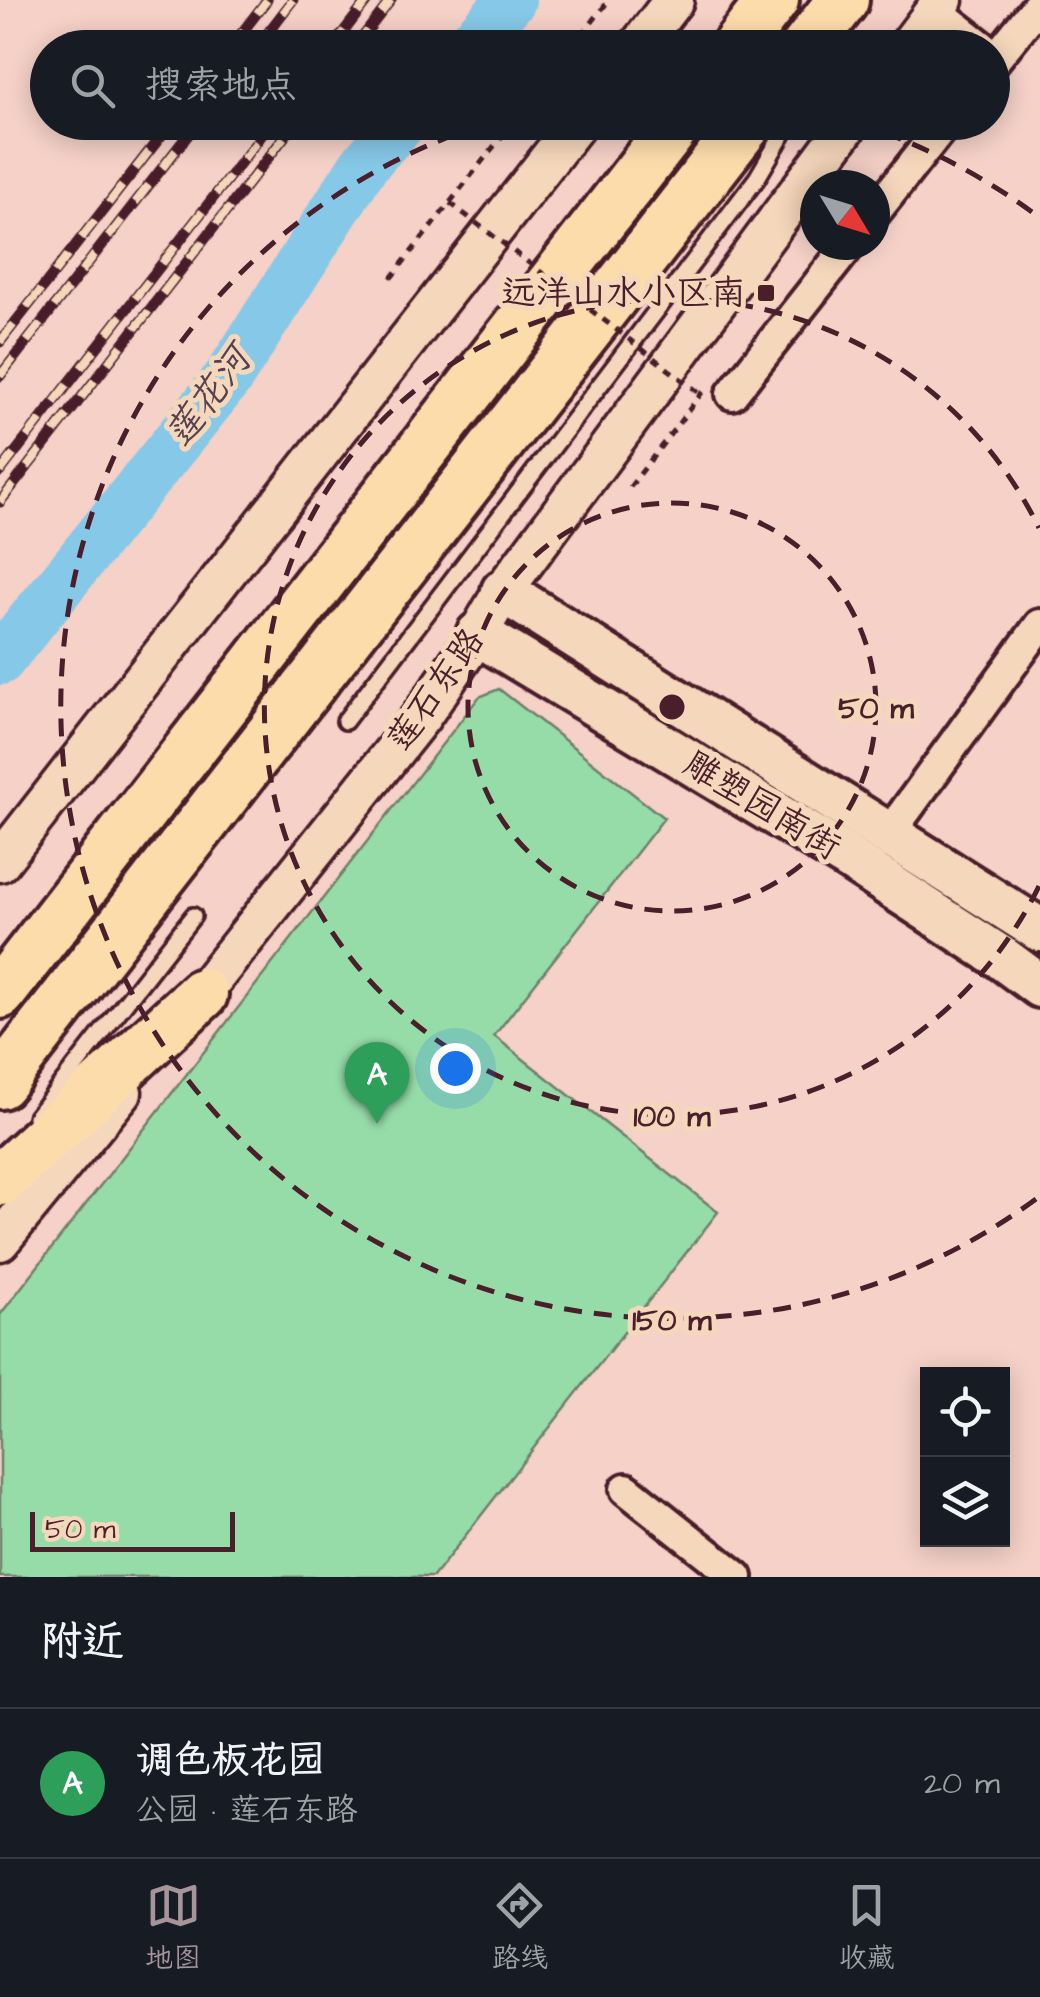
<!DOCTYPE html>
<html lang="zh">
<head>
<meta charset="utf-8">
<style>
	:root { --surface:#171b24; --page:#242831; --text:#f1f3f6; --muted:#9ea1a6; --line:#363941; --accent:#a6949b }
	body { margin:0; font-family:"Architects Daughter","LXGW WenKai TC",sans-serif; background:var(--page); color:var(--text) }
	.controls { position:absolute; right:30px; bottom:30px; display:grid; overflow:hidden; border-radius:0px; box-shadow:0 5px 25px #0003 }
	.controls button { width:90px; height:90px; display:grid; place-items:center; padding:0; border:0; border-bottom:2px solid var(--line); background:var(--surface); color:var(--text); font:50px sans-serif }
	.compass { position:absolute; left:800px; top:170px; width:90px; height:90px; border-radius:50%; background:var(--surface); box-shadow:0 5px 25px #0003; rotate:128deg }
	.scale { position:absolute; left:30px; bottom:25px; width:205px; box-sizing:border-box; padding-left:10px; border:5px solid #4a1f2b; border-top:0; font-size:28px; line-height:35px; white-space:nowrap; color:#4a1f2b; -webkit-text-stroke:8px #f5d7bb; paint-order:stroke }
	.you { position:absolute; left:455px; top:1068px; width:35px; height:35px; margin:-25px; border:8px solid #fff; border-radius:50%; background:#1a73e8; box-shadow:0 0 0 15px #1a73e833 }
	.badge { display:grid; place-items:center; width:65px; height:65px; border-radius:50%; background:var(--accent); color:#fff; font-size:32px; font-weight:700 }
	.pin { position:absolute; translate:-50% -82px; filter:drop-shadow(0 2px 5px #0008) }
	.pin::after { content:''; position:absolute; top:52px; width:35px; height:30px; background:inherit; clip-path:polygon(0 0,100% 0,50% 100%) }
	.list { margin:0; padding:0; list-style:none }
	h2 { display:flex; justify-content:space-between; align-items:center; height:130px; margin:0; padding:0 40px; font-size:42px }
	h2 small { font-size:32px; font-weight:400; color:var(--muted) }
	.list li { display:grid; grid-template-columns:65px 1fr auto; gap:30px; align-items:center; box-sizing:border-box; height:150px; padding:0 40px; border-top:2px solid var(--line) }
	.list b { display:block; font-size:38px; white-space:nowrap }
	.list p { margin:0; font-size:32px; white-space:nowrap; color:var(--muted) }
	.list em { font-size:32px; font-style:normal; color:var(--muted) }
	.icon { flex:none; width:55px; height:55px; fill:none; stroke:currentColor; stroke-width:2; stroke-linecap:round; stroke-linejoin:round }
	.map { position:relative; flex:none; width:1040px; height:1577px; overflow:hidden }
	.search { position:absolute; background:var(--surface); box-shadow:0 5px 25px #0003; left:30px; right:30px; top:30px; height:110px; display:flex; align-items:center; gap:25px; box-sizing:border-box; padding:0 35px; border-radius:55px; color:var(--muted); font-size:38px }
	.sheet { height:280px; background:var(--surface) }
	nav { display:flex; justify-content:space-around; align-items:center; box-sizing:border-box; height:140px; border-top:2px solid var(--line); background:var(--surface); font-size:28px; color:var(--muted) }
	nav a { display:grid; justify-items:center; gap:5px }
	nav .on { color:var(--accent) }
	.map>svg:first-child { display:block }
	.green { fill:#96dca9; stroke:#707e6a; stroke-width:2.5 }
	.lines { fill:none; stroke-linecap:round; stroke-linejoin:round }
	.river { stroke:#86c8e7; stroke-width:50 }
	.service-casing { stroke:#4a1f2b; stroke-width:22 }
	.minor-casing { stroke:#4a1f2b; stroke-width:38 }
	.tertiary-casing { stroke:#4a1f2b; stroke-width:45 }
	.secondary-casing { stroke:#4a1f2b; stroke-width:50 }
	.trunk-casing { stroke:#4a1f2b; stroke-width:58 }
	.path { stroke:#4a1f2b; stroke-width:5; stroke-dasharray:8 8; stroke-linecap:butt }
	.service { stroke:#f5d7bb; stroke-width:15 }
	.minor { stroke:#f5d7bb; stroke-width:30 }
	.tertiary { stroke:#f5d7bb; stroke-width:38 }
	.secondary { stroke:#f5d7bb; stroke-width:42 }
	.trunk { stroke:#fddcac; stroke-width:50 }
	.rail-casing { stroke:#4a1f2b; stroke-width:11 }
	.rail { stroke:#f5d7bb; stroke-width:8; stroke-dasharray:22; stroke-linecap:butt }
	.path-bridge { stroke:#4a1f2b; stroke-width:5; stroke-dasharray:8 8; stroke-linecap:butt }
	.ring { fill:none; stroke:#4a1f2b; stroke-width:5; stroke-dasharray:18 12 }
	.poi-dot { fill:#4a1f2b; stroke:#f5d7bb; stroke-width:4 }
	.labels { text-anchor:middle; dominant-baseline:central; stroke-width:10; stroke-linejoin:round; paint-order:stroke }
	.poi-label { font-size:35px; fill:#4a1f2b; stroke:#f5d7bb; text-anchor:end }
	.street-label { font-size:35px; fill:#4a1f2b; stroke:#f5d7bb }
	.water-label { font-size:38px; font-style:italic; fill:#564151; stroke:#f5d7bb }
	.centre { fill:#4a1f2b; stroke:#f5d7bb; stroke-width:5 }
	.ring-label { font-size:30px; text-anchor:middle; font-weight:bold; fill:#4a1f2b; stroke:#f5d7bb; stroke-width:10; stroke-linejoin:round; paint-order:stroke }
</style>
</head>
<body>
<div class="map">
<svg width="1040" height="1577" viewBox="0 0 1040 1577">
	<rect width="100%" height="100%" fill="#f5d1c7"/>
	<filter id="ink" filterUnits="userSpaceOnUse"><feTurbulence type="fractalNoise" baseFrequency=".01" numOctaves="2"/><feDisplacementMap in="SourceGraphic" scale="20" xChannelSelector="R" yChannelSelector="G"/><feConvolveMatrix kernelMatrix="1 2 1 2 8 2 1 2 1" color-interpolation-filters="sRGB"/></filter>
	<g filter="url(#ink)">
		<path class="green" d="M499,689L664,818L494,1036L718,1212L433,1577H0V1315L479,697Z"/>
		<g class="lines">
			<g class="river">
				<path d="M468,48L511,0"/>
				<path d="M0,660L228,378L363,166L402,122"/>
			</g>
			<defs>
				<g id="service">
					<path d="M345,721L757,178L790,122"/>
					<path d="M36,1117L193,916"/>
				</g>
				<g id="minor">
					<path d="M935,10L984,48"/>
					<path d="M992,63L1040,3"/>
					<path d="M875,212L946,122"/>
					<path d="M732,394L849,245"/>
					<path d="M888,835L1040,625"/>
					<path d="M626,1489L737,1577"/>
				</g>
				<g id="tertiary">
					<path d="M637,48L674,0"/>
					<path d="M907,48L943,0"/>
					<path d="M0,862L578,122"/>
					<path d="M185,1014L421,717L478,634L503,591L850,122"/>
					<path d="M0,1241L122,1092"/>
				</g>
				<g id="secondary">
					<path d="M503,591L1040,930"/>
					<path d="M478,634L845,856L1002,958L1040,986"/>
				</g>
				<g id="trunk">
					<path d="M736,48L773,0"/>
					<path d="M806,48L843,0"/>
					<path d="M0,993L678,122"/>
					<path d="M0,1083L748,122"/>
					<path d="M0,1180L202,994"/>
				</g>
			</defs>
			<use href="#service" class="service-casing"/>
			<use href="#minor" class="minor-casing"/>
			<use href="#tertiary" class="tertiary-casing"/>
			<use href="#secondary" class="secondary-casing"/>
			<use href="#trunk" class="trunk-casing"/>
			<g class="path">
				<path d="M572,48L606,4"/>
				<path d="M391,278L513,122"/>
				<path d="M630,487L704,390"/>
			</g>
			<use href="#service" class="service"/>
			<use href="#minor" class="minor"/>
			<use href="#tertiary" class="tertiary"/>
			<use href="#secondary" class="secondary"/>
			<use href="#trunk" class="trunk"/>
			<defs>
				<g id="rail">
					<path d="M230,48L267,0"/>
					<path d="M256,48L293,0"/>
					<path d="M331,48L368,0"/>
					<path d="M354,48L391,0"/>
					<path d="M0,342L172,122"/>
					<path d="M0,376L198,122"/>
					<path d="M0,472L272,122"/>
					<path d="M0,502L296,122"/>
				</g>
			</defs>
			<use href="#rail" class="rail-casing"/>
			<use href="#rail" class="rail"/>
			<path class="path-bridge" d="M450,203L701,394"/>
		</g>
	</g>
	<g class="ring">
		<circle cx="672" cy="707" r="204"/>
		<path d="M1039 886A408 408 0 1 1 1039 528"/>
		<path d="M1036 1199A612 612 0 1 1 488 123M856 123A612 612 0 0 1 1036 215"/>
	</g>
	<rect class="poi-dot" x="756" y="283" width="20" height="20" rx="5"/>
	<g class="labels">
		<g class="poi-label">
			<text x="746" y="293">远洋山水小区南</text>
		</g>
		<g class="street-label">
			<text transform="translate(436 690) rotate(-55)">莲石东路</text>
			<text transform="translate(762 806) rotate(31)">雕塑园南街</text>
		</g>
		<g class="water-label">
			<text transform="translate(209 397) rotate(-53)">莲花河</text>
		</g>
	</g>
	<circle cx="672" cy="707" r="15" class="centre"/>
	<g class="ring-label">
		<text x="876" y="718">50 m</text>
		<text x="672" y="1126">100 m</text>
		<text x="672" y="1330">150 m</text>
	</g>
</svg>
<div class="controls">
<button><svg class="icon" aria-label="locate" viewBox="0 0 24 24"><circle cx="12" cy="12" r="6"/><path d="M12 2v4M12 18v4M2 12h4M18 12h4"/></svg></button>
<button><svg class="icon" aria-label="layers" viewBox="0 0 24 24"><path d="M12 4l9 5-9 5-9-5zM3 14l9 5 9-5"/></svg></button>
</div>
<svg class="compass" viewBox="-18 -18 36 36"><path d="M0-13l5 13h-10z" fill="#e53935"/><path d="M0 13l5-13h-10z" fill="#9ea1a6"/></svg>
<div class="scale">50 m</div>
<div class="you"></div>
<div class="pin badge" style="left:377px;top:1124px;background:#2e9e5b">A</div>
<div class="search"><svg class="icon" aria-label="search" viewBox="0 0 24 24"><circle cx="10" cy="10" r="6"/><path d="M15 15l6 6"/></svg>搜索地点</div>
</div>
<section class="sheet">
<h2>附近<small></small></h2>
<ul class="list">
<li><span class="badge" style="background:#2e9e5b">A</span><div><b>调色板花园</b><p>公园 · 莲石东路</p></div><em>20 m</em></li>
</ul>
</section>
<nav>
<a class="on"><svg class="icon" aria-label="map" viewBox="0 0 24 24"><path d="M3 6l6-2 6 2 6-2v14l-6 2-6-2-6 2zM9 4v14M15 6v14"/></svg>地图</a>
<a><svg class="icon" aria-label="directions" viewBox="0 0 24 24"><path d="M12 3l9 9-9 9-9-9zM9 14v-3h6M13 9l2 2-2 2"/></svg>路线</a>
<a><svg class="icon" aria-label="saved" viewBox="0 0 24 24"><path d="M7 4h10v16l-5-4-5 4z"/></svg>收藏</a>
</nav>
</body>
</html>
